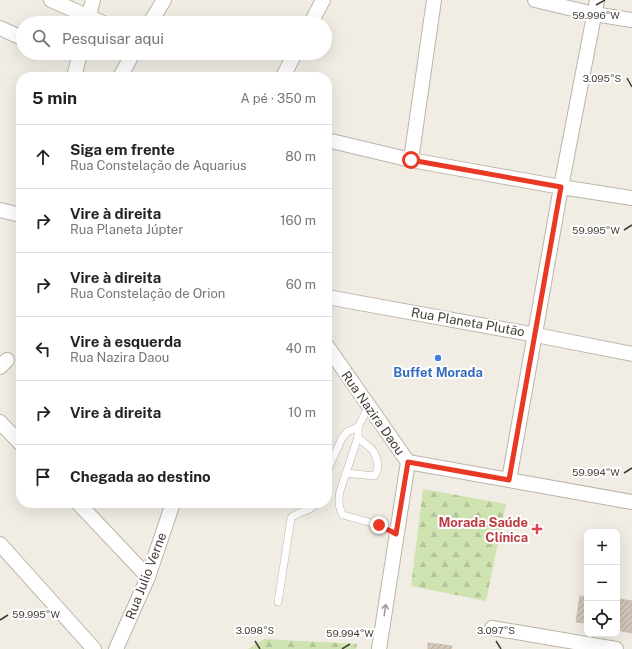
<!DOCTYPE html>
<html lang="pt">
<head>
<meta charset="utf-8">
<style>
	:root { --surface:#fff; --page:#f2f2f2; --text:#222; --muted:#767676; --line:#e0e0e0 }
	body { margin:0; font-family:"Public Sans",sans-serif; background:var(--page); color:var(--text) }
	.controls { position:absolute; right:12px; bottom:12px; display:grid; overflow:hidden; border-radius:8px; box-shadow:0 4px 16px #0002 }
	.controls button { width:36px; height:36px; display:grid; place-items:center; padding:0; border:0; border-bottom:1px solid var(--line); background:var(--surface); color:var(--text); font:20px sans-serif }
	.stop { position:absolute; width:12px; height:12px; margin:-9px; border:3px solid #e93824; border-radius:50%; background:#fff }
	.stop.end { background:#e93824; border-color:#fff; box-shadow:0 1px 4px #0008 }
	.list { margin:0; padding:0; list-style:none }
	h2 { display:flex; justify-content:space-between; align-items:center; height:52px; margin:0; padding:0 16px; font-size:17px }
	h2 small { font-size:13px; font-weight:400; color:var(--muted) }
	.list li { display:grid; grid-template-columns:26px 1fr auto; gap:12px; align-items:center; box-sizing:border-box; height:64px; padding:0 16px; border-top:1px solid var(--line) }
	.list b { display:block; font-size:15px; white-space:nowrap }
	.list p { margin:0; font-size:13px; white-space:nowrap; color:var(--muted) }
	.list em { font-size:13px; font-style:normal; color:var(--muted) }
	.icon { flex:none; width:22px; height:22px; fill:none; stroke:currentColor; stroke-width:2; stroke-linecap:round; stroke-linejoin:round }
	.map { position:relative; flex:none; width:632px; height:649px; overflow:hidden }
	.search { position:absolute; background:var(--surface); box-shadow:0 4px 16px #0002; left:16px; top:16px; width:316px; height:44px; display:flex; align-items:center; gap:10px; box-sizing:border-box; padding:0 14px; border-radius:22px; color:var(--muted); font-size:15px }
	.panel { position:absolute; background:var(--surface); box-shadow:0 4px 16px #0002; left:16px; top:72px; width:316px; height:436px; border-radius:16px }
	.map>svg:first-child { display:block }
	.forest { fill:url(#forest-firs) }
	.building { fill:url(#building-hatch); stroke:#ccbfaf }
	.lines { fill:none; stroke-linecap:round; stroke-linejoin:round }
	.service-casing { stroke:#bcb4a8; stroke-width:8 }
	.minor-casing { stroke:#bcb4a8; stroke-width:16 }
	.service { stroke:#fff; stroke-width:7 }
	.minor { stroke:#fff; stroke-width:14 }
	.oneway { stroke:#a19e9a }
	.route { stroke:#e93824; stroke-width:5 }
	.ticks { fill:none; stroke:#433d35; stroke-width:1.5 }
	.shop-dot { fill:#3f7fe0; stroke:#fff; stroke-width:1.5 }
	.health-dot { fill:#e0444e; stroke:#fff; stroke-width:1.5 }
	.labels { text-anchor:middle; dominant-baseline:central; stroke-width:4; stroke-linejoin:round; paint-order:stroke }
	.street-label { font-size:13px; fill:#433d35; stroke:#fff }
	.shop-label { font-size:13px; font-weight:bold; fill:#366cbe; stroke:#fff }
	.health-label { font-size:13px; font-weight:bold; fill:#be3a42; stroke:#fff; text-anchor:end }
	.ticks-label { font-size:10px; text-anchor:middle; fill:#433d35; stroke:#fff; stroke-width:4; stroke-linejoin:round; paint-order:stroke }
</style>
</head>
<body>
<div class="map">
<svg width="632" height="649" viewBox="0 0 632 649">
	<defs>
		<pattern id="forest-firs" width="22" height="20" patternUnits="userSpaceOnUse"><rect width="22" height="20" fill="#cee3b0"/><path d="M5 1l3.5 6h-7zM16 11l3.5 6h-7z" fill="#b2c498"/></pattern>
		<pattern id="building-hatch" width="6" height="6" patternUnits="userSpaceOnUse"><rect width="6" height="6" fill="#d2c8bb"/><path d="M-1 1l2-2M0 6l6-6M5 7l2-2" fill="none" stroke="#aca499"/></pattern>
	</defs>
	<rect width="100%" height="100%" fill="#f1ede5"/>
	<g class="forest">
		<path d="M423,489L506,504L486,601L411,586Z"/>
		<path d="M264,639L357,644L356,649H248Z"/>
	</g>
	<g class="building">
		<path d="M580,596L587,597V623L576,622Z"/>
		<path d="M619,599L632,601V633L617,630V611Z"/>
		<path d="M428,643L452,646L451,649H428Z"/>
	</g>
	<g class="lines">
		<defs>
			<g id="service">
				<path d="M369,406L358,427V437L340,491C338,500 338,507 343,515L379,525L397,534"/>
				<path d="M327,471L342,438L347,432L358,427"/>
				<path d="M346,473L374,476C380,470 378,458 373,451C371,447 362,442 358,437"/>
				<path d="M278,602L291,518C300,510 308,513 317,503"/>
			</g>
			<g id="minor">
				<path d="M51,0L103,23"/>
				<path d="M535,0L594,14L632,20"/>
				<path d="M87,23L93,0"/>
				<path d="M150,23L164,0"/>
				<path d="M311,23L323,0"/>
				<path d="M0,28L22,38"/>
				<path d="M74,77L80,53"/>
				<path d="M120,77L133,53"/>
				<path d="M283,77L295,53"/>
				<path d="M327,140L411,160L561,187L632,198"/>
				<path d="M411,160L434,0"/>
				<path d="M0,210L21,215"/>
				<path d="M327,297L536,335L632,354"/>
				<path d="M327,346L408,462L379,649"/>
				<path d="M0,367L7,360"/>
				<path d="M0,422L21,444"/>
				<path d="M408,462L632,502"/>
				<path d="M509,480L561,187L597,0"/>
				<path d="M78,503L148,577"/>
				<path d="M0,544L94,649"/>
				<path d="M492,628L616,649"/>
				<path d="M116,649L148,577L173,503"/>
			</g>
		</defs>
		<use href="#service" class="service-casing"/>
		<use href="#minor" class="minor-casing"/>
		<use href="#service" class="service"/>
		<use href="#minor" class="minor"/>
	</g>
	<defs><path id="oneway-shaft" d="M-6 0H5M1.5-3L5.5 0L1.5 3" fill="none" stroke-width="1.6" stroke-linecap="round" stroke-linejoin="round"/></defs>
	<use class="oneway" href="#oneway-shaft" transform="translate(385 610) rotate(-82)"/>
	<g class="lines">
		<path class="route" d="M379,525L396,534L408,462L509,480L561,187L411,160"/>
	</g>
	<path class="ticks" d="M596,5L605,0M627,78L632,87M624,230L632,225M624,473L632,468M0,620L8,615M255,641L260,649M496,641L501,649M342,649L350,644"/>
	<circle class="shop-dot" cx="438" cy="358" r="4"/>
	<path class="health-dot" d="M535 523h4v4h4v4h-4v4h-4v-4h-4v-4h4z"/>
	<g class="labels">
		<g class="street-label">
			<text transform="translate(468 322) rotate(10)">Rua Planeta Plutão</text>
			<text transform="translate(373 413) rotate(55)">Rua Nazira Daou</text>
			<text transform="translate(146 576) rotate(-69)">Rua Julio Verne</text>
		</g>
		<g class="shop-label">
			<text x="438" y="372">Buffet Morada</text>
		</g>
		<g class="health-label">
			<text x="528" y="522">Morada Saúde<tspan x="528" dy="15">Clínica</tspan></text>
		</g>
	</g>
	<g class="ticks-label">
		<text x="596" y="19">59.996°W</text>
		<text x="602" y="82">3.095°S</text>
		<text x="596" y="234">59.995°W</text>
		<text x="596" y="476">59.994°W</text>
		<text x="36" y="618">59.995°W</text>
		<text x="255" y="634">3.098°S</text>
		<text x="496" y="634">3.097°S</text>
		<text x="350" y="637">59.994°W</text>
	</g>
</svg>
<div class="controls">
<button>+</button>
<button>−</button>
<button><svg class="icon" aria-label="locate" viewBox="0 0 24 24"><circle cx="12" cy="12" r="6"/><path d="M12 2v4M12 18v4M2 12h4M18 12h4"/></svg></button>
</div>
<div class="stop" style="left:411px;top:160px"></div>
<div class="stop end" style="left:379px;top:525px"></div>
<div class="search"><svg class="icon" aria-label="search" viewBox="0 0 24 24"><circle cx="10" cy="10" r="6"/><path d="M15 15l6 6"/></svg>Pesquisar aqui</div>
<section class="panel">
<h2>5 min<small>A pé · 350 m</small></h2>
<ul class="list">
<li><svg class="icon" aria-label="ahead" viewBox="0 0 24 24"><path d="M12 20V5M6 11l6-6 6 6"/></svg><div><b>Siga em frente</b><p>Rua Constelação de Aquarius</p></div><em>80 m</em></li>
<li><svg class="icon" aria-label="right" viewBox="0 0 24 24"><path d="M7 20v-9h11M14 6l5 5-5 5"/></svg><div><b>Vire à direita</b><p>Rua Planeta Júpter</p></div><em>160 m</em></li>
<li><svg class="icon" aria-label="right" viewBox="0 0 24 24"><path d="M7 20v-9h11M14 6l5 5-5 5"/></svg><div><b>Vire à direita</b><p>Rua Constelação de Orion</p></div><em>60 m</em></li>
<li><svg class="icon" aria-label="left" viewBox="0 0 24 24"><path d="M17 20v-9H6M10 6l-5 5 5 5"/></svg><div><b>Vire à esquerda</b><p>Rua Nazira Daou</p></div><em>40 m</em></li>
<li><svg class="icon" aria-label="right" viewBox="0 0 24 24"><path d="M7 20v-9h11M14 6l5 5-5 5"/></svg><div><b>Vire à direita</b></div><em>10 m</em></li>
<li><svg class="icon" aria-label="arrive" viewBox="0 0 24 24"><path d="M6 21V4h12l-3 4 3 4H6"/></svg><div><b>Chegada ao destino</b></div></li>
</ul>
</section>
</div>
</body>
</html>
